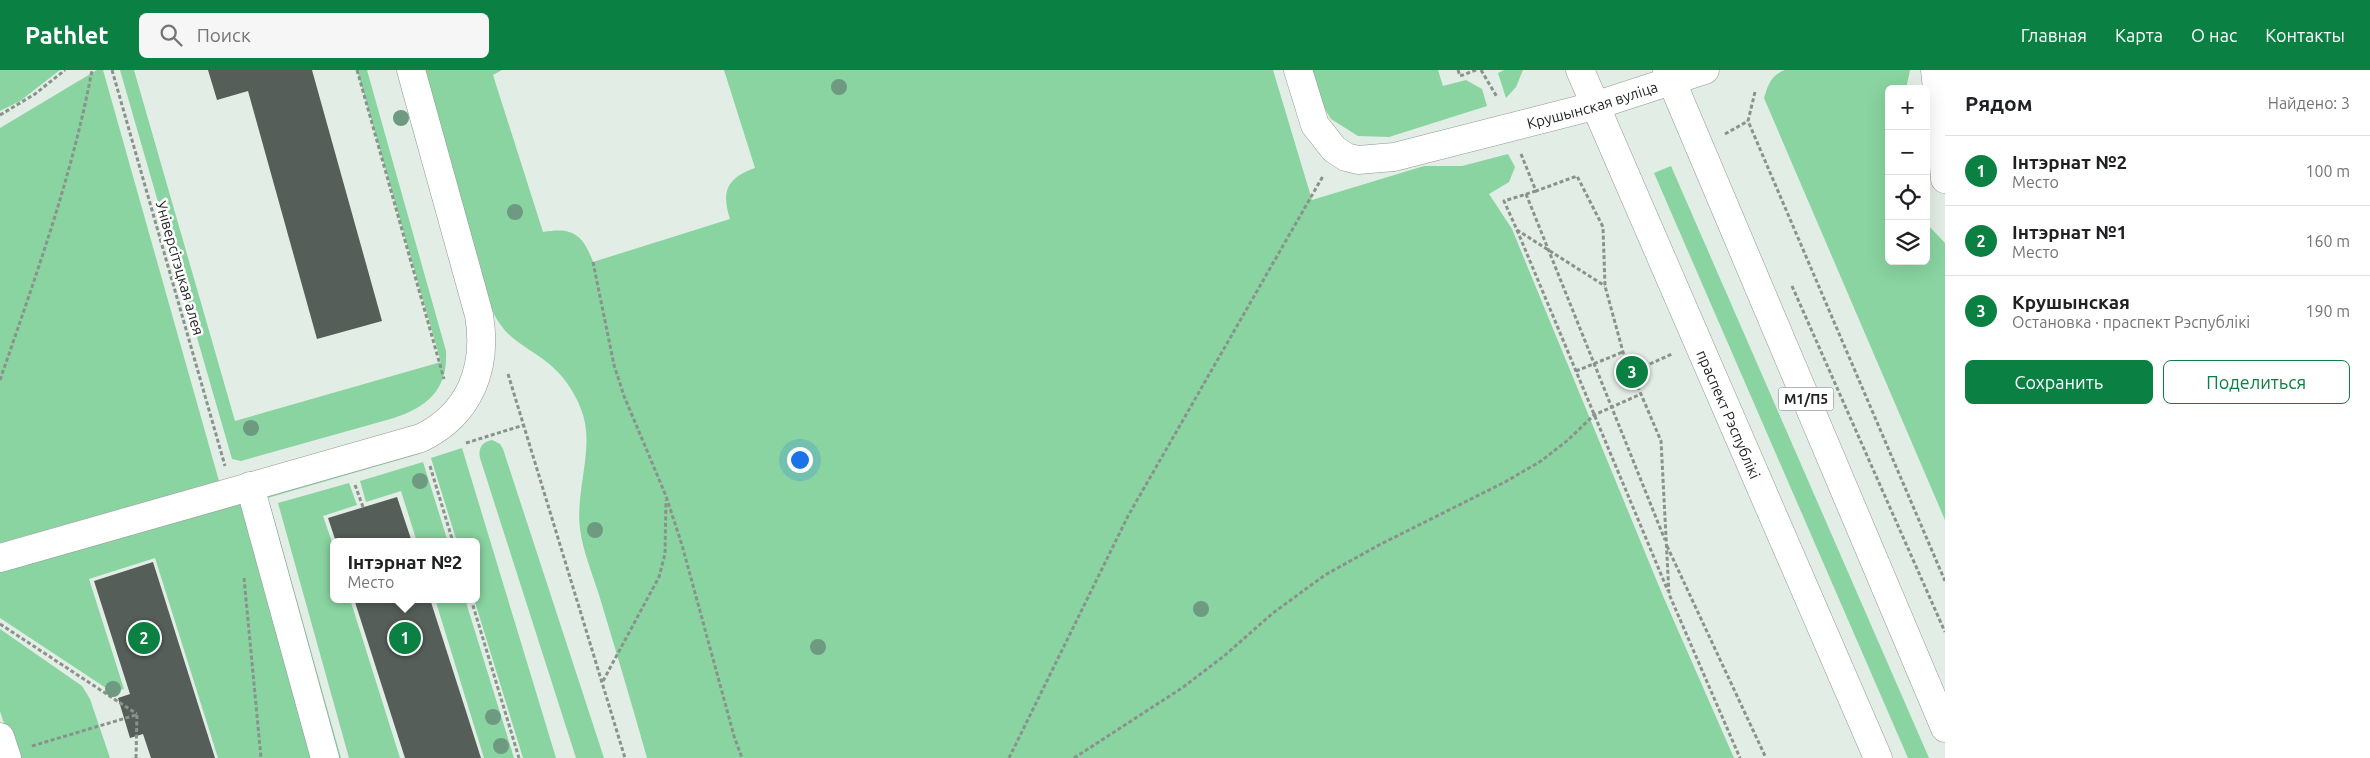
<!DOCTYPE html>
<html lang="ru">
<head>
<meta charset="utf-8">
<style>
	:root { --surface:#fff; --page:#f6f6f6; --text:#202124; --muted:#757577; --line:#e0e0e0; --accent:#0b8043 }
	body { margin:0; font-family:Ubuntu,sans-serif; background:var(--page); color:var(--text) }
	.controls { position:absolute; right:15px; top:15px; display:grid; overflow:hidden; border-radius:8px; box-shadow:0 5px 20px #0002 }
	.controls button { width:45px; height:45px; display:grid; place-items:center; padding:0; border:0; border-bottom:1px solid var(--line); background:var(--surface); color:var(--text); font:25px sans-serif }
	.you { position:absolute; left:799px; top:389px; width:18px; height:18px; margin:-12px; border:4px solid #fff; border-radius:50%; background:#1a73e8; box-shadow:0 0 0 8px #1a73e833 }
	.badge { display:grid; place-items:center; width:32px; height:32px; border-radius:50%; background:var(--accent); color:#fff; font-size:16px; font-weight:700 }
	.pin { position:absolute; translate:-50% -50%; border:2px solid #fff; box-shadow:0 1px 5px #0006 }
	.popup { position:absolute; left:330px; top:468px; width:150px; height:65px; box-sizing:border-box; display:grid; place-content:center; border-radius:8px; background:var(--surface); filter:drop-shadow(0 1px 4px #0005); font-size:16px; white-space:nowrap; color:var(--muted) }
	.popup b { font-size:19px; color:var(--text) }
	.popup::after { content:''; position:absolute; left:50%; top:100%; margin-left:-10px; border:10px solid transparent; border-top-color:var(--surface) }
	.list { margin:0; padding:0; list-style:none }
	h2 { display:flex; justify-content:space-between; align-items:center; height:65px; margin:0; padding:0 20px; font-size:21px }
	h2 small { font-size:16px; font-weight:400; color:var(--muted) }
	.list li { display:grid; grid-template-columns:32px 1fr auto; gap:15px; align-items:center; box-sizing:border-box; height:70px; padding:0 20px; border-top:1px solid var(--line) }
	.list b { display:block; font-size:19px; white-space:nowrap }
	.list p { margin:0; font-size:16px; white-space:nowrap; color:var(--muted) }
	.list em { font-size:16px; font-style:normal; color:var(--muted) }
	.actions { display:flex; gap:10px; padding:15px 20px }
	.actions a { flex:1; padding:11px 0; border:1px solid var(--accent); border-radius:8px; text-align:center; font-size:18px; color:var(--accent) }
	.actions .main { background:var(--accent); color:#fff }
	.icon { flex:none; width:28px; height:28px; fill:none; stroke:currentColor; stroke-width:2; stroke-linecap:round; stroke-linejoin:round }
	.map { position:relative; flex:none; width:1945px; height:688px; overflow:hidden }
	header { display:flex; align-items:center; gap:30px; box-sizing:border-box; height:70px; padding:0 25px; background:var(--accent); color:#fff }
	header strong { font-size:24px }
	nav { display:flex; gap:28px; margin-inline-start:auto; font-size:18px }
	.search { width:350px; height:45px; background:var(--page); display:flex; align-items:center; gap:12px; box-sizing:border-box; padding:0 18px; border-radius:8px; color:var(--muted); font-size:19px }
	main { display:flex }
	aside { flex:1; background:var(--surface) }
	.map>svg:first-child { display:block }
	.green { fill:#89d4a1 }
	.building { fill:#555e58 }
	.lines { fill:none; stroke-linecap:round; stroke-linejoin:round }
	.minor-casing { stroke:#8f9992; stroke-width:29 }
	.highway-casing { stroke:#8f9992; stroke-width:29 }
	.path { stroke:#8a928c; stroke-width:3; stroke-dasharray:4 2.5; stroke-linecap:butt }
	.minor { stroke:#fff; stroke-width:28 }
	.highway { stroke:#fff; stroke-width:28 }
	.tree { fill:#6d9a81 }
	.labels { text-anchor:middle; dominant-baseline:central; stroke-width:5; stroke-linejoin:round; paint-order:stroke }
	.shield { fill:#fff; stroke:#646765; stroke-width:1 }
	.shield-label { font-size:14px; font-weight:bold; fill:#222623 }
	.street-label { font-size:15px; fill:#222623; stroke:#fff }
</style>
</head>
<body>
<header>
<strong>Pathlet</strong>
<div class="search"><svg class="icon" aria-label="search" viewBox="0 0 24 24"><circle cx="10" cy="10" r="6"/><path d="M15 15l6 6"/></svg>Поиск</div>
<nav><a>Главная</a><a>Карта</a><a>О нас</a><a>Контакты</a></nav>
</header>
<main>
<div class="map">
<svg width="1945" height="688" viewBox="0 0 1945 688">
	<rect width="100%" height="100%" fill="#e2ede5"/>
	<g class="green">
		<path d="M0,0H60L20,31L0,41Z"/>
		<path d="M97,0H103L219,411L0,473V58Z"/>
		<path d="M120,0H134L235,351L441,292L357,0H367L446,281C448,319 428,337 394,348L241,391L232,389Z"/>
		<path d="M423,0H502L493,5L543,162C572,157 583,164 593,192L730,149C721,121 727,108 755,98L724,0H1273L1312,130L1424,96H1462L1508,84L1515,97L1509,112L1489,124L1512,159L1663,526L1734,688H647C632,635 616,581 600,528C593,505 583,482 580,459C575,419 596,376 581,339C574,321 563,305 548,293C521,272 506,271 490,236Z"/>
		<path d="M1312,0H1438L1443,16L1466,10L1482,19L1487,36L1389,67L1358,66L1331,49L1323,36Z"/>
		<path d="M1504,0H1523L1516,17L1506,28L1498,3Z"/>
		<path d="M1785,0H1910L1906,19H1889V191H1926V153L1945,173V450L1764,28C1768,15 1771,5 1785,0Z"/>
		<path d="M1671,96L1929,688H1908L1654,103Z"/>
		<path d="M492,370L500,374L503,379L604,688H576L480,388C478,378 482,372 492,370Z"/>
		<path d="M462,378L556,688H523L474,529H476V472H457L431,388Z"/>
		<path d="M418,380L419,384L264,429L262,424Z"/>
		<path d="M423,392L448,472H417L401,421L366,432L360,411Z"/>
		<path d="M349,413L357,435L323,446L334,478V529H350L400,688H349L278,433Z"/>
		<path d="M245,423L317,688H218L155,488L89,509L124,619L112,622L0,548V495Z"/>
		<path d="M270,434L341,688H337L266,435Z"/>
		<path d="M435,529H465L514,688H484Z"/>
		<path d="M0,559L82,616L90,629L110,688H15L0,641Z"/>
	</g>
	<g class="building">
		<path d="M208,0H312L382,251L317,269L248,21L217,30Z"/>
		<path d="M397,427L412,472H336L328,448Z"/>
		<path d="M153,492L215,688H151L143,664L130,668L118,628L130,624L94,511Z"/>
		<path d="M354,529H430L481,688H405Z"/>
	</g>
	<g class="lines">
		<defs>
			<g id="minor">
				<path id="s1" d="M1298,0L1315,55L1334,79L1346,87L1358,90L1394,87L1594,36L1705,0"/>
				<path d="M1935,0L1940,45H1945"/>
				<path d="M1940,45L1945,109"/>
				<path d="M250,416L325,688"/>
				<path d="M0,488L421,368C470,344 488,298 479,245L411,0"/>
				<path d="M0,667L7,688"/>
			</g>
			<g id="highway">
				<path id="s2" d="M1580,0L1878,688"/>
				<path d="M1667,0L1945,658"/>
			</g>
		</defs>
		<use href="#minor" class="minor-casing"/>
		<use href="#highway" class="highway-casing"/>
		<g class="path">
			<path d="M112,0L225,396"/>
			<path d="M357,0L444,309"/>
			<path d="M1458,0L1460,6L1476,0"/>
			<path d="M1481,0L1497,27"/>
			<path d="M1755,22L1748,51L1945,511"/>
			<path d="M0,45L35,24L65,0"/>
			<path d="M1725,64L1748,51"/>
			<path d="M1521,84L1536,121L1577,106L1603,157L1605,216L1623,282L1661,371L1669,524L1740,688"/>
			<path d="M1536,121L1504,131L1517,160L1605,216"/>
			<path d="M1526,124L1665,470"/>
			<path d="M1517,160L1668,521"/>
			<path d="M593,192L614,295L624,326L666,426L682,475L734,666L742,688"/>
			<path d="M1792,216L1945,562"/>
			<path d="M1576,301L1623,282"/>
			<path d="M1632,302L1672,284"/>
			<path d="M508,304L625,688"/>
			<path d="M0,310C35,208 72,107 92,0"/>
			<path d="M466,373L524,355"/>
			<path d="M430,396L453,472"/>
			<path d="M355,415L363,437"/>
			<path d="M1667,476L1766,688"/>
			<path d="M244,508L261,688"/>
			<path d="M471,529L519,688"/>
			<path d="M0,554L137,644"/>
			<path d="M603,611L659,507L665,484L666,430"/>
			<path d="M32,676L136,645"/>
			<path d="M136,688L137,644"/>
			<path d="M1009,688L1128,446L1323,106"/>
			<path d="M1074,688L1182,618L1224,586L1273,543L1325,505L1379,475L1505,412L1541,391L1568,370L1594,345L1641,324"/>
		</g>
		<use href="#minor" class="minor"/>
		<use href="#highway" class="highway"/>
	</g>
	<g class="tree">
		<circle cx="839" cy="17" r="8"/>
		<circle cx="401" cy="48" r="8"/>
		<circle cx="515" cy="142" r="8"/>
		<circle cx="251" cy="358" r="8"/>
		<circle cx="420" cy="411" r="8"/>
		<circle cx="595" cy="460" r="8"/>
		<circle cx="1201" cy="539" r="8"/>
		<circle cx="818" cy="577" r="8"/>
		<circle cx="113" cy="619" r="8"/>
		<circle cx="493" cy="647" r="8"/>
		<circle cx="501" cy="676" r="8"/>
	</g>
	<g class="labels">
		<rect class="shield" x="1778.5" y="317.5" width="55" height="23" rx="4"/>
		<g class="shield-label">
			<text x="1806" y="329">М1/П5</text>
		</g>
		<g class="street-label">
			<text stroke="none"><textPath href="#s1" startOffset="356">Крушынская вуліца</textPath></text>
			<text transform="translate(180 198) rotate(74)">Універсітэцкая алея</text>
			<text stroke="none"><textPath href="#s2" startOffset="375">праспект Рэспублікі</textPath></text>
		</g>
	</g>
</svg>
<div class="controls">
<button>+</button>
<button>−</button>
<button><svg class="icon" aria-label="locate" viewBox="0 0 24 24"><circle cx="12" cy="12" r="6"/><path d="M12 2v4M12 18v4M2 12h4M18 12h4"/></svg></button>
<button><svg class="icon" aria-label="layers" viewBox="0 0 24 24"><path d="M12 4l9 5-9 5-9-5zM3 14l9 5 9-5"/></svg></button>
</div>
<div class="you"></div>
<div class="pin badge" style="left:405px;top:568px">1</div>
<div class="popup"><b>Інтэрнат №2</b>Место</div>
<div class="pin badge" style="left:144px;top:568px">2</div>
<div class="pin badge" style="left:1632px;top:302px">3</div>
</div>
<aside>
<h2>Рядом<small>Найдено: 3</small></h2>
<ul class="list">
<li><span class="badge">1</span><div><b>Інтэрнат №2</b><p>Место</p></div><em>100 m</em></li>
<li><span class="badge">2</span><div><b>Інтэрнат №1</b><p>Место</p></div><em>160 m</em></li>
<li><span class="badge">3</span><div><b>Крушынская</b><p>Остановка · праспект Рэспублікі</p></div><em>190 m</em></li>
</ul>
<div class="actions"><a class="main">Сохранить</a><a>Поделиться</a></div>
</aside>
</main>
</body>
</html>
